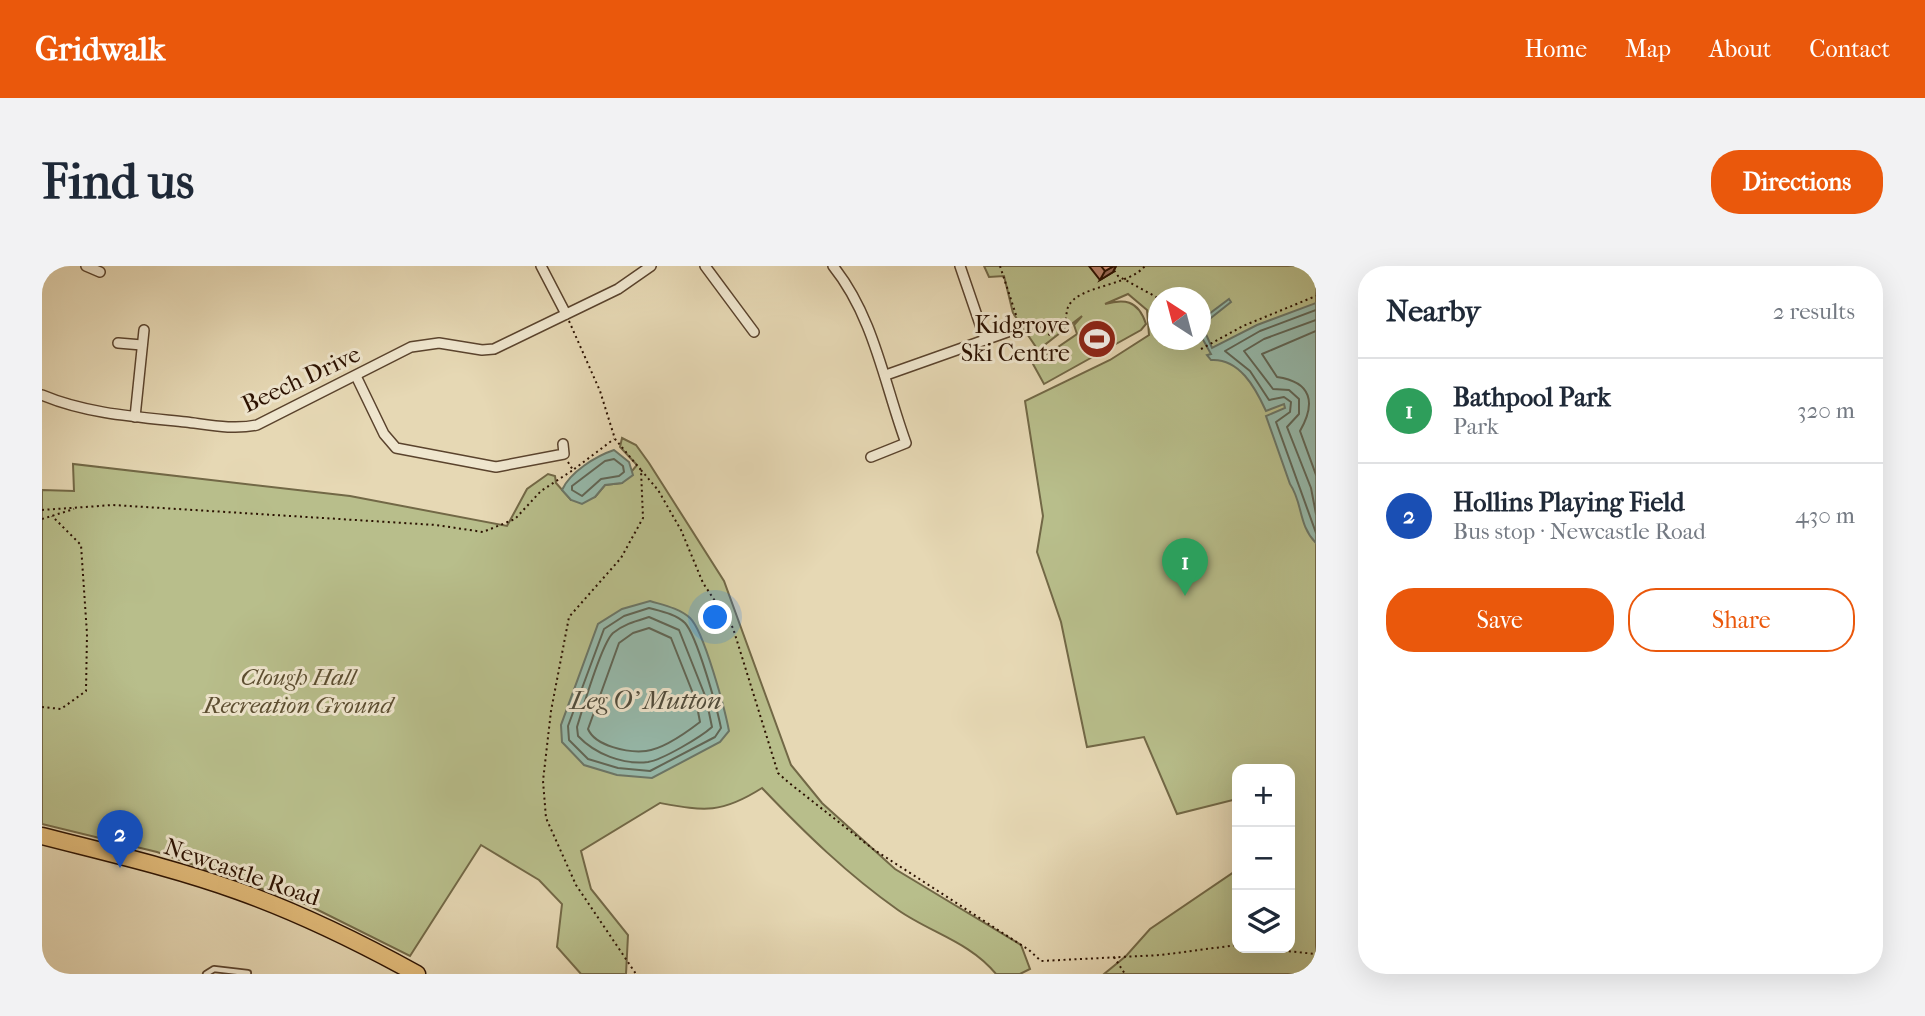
<!DOCTYPE html>
<html lang="en">
<head>
<meta charset="utf-8">
<style>
	:root { --surface:#fff; --page:#f2f2f3; --text:#1f2937; --muted:#747a83; --line:#e0e1e3; --accent:#ea580c }
	body { margin:0; font-family:"IM FELL French Canon",serif; background:var(--page); color:var(--text) }
	.controls { position:absolute; right:21px; bottom:21px; display:grid; overflow:hidden; border-radius:14px; box-shadow:0 7px 28px #0002 }
	.controls button { width:63px; height:63px; display:grid; place-items:center; padding:0; border:0; border-bottom:2px solid var(--line); background:var(--surface); color:var(--text); font:35px sans-serif }
	.compass { position:absolute; left:1106px; top:21px; width:63px; height:63px; border-radius:50%; background:var(--surface); box-shadow:0 7px 28px #0002; rotate:324deg }
	.you { position:absolute; left:674px; top:352px; width:24px; height:24px; margin:-18px; border:5px solid #fff; border-radius:50%; background:#1a73e8; box-shadow:0 0 0 10px #1a73e833 }
	.badge { display:grid; place-items:center; width:46px; height:46px; border-radius:50%; background:var(--accent); color:#fff; font-size:23px; font-weight:700 }
	.pin { position:absolute; translate:-50% -58px; filter:drop-shadow(0 2px 4px #0008) }
	.pin::after { content:''; position:absolute; top:37px; width:24px; height:21px; background:inherit; clip-path:polygon(0 0,100% 0,50% 100%) }
	.list { margin:0; padding:0; list-style:none }
	h2 { display:flex; justify-content:space-between; align-items:center; height:91px; margin:0; padding:0 28px; font-size:30px }
	h2 small { font-size:23px; font-weight:400; color:var(--muted) }
	.list li { display:grid; grid-template-columns:46px 1fr auto; gap:21px; align-items:center; box-sizing:border-box; height:105px; padding:0 28px; border-top:2px solid var(--line) }
	.list b { display:block; font-size:26px; white-space:nowrap }
	.list p { margin:0; font-size:23px; white-space:nowrap; color:var(--muted) }
	.list em { font-size:23px; font-style:normal; color:var(--muted) }
	.actions { display:flex; gap:14px; padding:21px 28px }
	.actions a { flex:1; padding:16px 0; border:2px solid var(--accent); border-radius:28px; text-align:center; font-size:24px; color:var(--accent) }
	.actions .main { background:var(--accent); color:#fff }
	.icon { flex:none; width:38px; height:38px; fill:none; stroke:currentColor; stroke-width:2; stroke-linecap:round; stroke-linejoin:round }
	.map { position:relative; flex:none; width:1274px; height:708px; overflow:hidden; border-radius:28px }
	header { display:flex; align-items:center; gap:42px; box-sizing:border-box; height:98px; padding:0 35px; background:var(--accent); color:#fff }
	header strong { font-size:33px }
	nav { display:flex; gap:38px; margin-inline-start:auto; font-size:24px }
	.intro { display:flex; align-items:center; justify-content:space-between; box-sizing:border-box; height:168px; padding:0 42px }
	h1 { margin:0; font-size:49px }
	.button { padding:18px 32px; border-radius:28px; background:var(--accent); color:#fff; font-size:24px; font-weight:700 }
	main { display:flex; gap:42px; padding:0 42px }
	aside { flex:1; background:var(--surface); border-radius:28px; box-shadow:0 7px 28px #0002 }
	.map>svg:first-child { display:block }
	.green { fill:#b8be8b; stroke:#726846; stroke-width:2; fill-rule:evenodd }
	.water { fill:#96baac; stroke:#6b7667; stroke-width:2 }
	.lines { fill:none; stroke-linecap:round; stroke-linejoin:round }
	.shore { stroke:#606656; stroke-width:2 }
	.lane-casing { stroke:#5a432d; stroke-width:8 }
	.street-casing { stroke:#5a432d; stroke-width:12 }
	.highway-casing { stroke:#2b1100; stroke-width:19 }
	.path { stroke:#2b1100; stroke-width:2; stroke-dasharray:2 3.5; stroke-linecap:butt }
	.lane { stroke:#efe6ce; stroke-width:4.5 }
	.street { stroke:#efe6ce; stroke-width:9 }
	.highway { stroke:#e3bc7a; stroke-width:16 }
	.wall { fill:#bb846d; stroke:#2b1100; stroke-width:2 }
	.shaded-wall { fill:#986b59; stroke:#2b1100; stroke-width:2 }
	.building { fill:#d9997f; stroke:#2b1100; stroke-width:2 }
	.labels { text-anchor:middle; dominant-baseline:central; stroke-width:6; stroke-linejoin:round; paint-order:stroke }
	.poi-label { font-size:24px; fill:#2b1100; stroke:#efe6ce; text-anchor:end }
	.street-label { font-size:24px; fill:#2b1100; stroke:#efe6ce }
	.park-label { font-size:24px; font-style:italic; fill:#5c4e31; stroke:#efe6ce }
	.water-label { font-size:26px; font-style:italic; fill:#504c3c; stroke:#efe6ce }
</style>
</head>
<body>
<header>
<strong>Gridwalk</strong>
<nav><a>Home</a><a>Map</a><a>About</a><a>Contact</a></nav>
</header>
<div class="intro"><h1>Find us</h1><a class="button">Directions</a></div>
<main>
<div class="map">
<svg width="1274" height="708" viewBox="0 0 1274 708">
	<rect width="100%" height="100%" fill="#e6d8b4"/>
	<filter id="stains"><feTurbulence type="fractalNoise" baseFrequency=".00286" numOctaves="4"/><feColorMatrix values="0 0 0 0 .2 0 0 0 0 .09 0 0 0 0 .02 0 0 0 .5 -.17"/></filter>
	<radialGradient id="worn" r=".72"><stop offset=".6" stop-color="#630" stop-opacity="0"/><stop offset="1" stop-color="#630" stop-opacity=".3"/></radialGradient>
	<g class="green">
		<path d="M942,0H1274V708H1062L1084,690L1108,663L1195,604V682H1248V503H1195V533L1135,548L1102,471L1045,481L1019,356L995,286L1001,250L983,135L1068,94L1107,69L1105,44L1086,28L1063,38C1081,33 1096,33 1104,58L1099,64L1002,118L991,98L1035,68L1032,59L1040,50L996,84L971,47L962,10L947,11ZM1116,32H1158V74H1116Z"/>
		<path d="M580,172L594,179L607,197L682,315L749,499L780,537L853,603L979,679L988,703L978,708H954C928,676 889,667 856,644C805,608 763,567 720,522C679,548 663,545 618,537L539,585L549,623L586,669L584,708H539L515,681L520,638L497,614L439,579L368,690L266,639L115,586L0,558V224L32,225L31,198L308,230L465,260L485,223L506,208L513,210L514,217L529,234L553,231L563,219L580,217L595,199L578,181Z"/>
	</g>
	<g class="water">
		<path d="M1187,33L1189,36L1160,59L1170,82L1215,59L1274,37V277C1256,259 1261,237 1248,218L1224,150L1243,142L1242,138L1224,145C1213,121 1197,92 1169,94L1165,89L1169,88L1159,70V54Z"/>
		<path d="M572,184L587,196L591,209L580,217L563,219L553,231L540,238L529,234L520,224C528,206 554,190 572,184Z"/>
		<path d="M608,335C621,339 637,342 648,352C662,365 683,444 687,465L678,476L610,512L575,509L542,499L520,476L519,459L556,358L580,343Z"/>
	</g>
	<g class="lines">
		<g class="shore">
			<path d="M1274,44L1218,65L1183,85L1208,105L1227,134L1242,131L1249,136L1248,146L1234,156L1274,267"/>
			<path d="M1274,54L1222,73L1202,85L1231,123L1247,124L1257,133V148L1245,161L1269,222L1274,248"/>
			<path d="M1274,65L1220,88L1235,111C1270,116 1274,137 1258,165L1274,209"/>
			<path d="M572,193L581,200L582,206L577,210L559,213L540,230L530,224V220L563,195Z"/>
			<path d="M607,342C618,345 634,348 643,357C655,370 675,442 679,462L673,471L608,505L576,502L546,493L527,474L526,460L562,363L582,350Z"/>
			<path d="M607,351L637,364L664,432L670,461C659,471 620,494 606,496C581,499 553,488 536,470L535,461C541,442 559,378 571,367C582,358 594,355 607,351Z"/>
			<path d="M607,362L629,372L654,435L658,456C645,466 621,483 604,485C586,487 553,480 546,463L577,377L591,367Z"/>
		</g>
		<defs>
			<path id="lane" d="M164,708L172,703L206,707"/>
			<g id="street">
				<path d="M44,0L58,6"/>
				<path d="M499,0L524,48"/>
				<path d="M663,0L712,66"/>
				<path d="M791,0C832,51 842,117 864,177L829,191"/>
				<path d="M918,0L943,73"/>
				<path d="M76,77L100,79"/>
				<path d="M844,109L971,64"/>
				<path d="M314,110L342,168L354,182L454,201L522,188L521,178"/>
				<path d="M0,129C45,148 96,151 144,156C168,159 192,164 215,159L369,81L397,77L440,84L452,83L576,23L609,0"/>
				<path d="M93,151L102,64"/>
			</g>
			<path id="highway" d="M0,570C66,587 132,602 196,625C258,647 317,676 375,708"/>
		</defs>
		<use href="#lane" class="lane-casing"/>
		<use href="#street" class="street-casing"/>
		<use href="#highway" class="highway-casing"/>
		<g class="path">
			<path d="M958,0L976,55"/>
			<path d="M1069,0L1076,10L1116,32"/>
			<path d="M527,55L558,125L573,173L599,204L601,252L579,292L527,351L509,445L501,515L504,552L534,619L594,708"/>
			<path d="M981,61L988,54L1009,70L1022,63C1024,56 1024,47 1026,41C1036,19 1085,21 1103,0"/>
			<path d="M1159,83L1201,60L1274,30"/>
			<path d="M526,196L531,204L572,173"/>
			<path d="M599,204L616,224L639,264L661,317L691,362L736,507L746,516L831,583L987,684L999,695L1119,689L1195,679"/>
			<path d="M0,244L71,239L394,259L441,266L473,253L499,225L531,204"/>
			<path d="M0,253L32,243"/>
			<path d="M0,441L19,443L44,425L45,368L39,279L10,250"/>
			<path d="M1214,682L1274,688"/>
			<path d="M1072,691L1083,708"/>
		</g>
		<use href="#lane" class="lane"/>
		<use href="#street" class="street"/>
		<use href="#highway" class="highway"/>
	</g>
	<path class="wall" d="M1047,0H1074L1071,6L1058,14Z"/>
	<path class="shaded-wall" d="M1072,0H1074L1071,6L1058,14L1063,5Z"/>
	<path class="building" d="M1059,0H1072L1063,5Z"/>
	<defs>
		<symbol id="stadium-disc" viewBox="-11 -11 22 22"><circle r="9.5" fill="#8f2418" stroke="#efe6ce"/><path d="M0-5a6.5 5 0 1 0 0 10a6.5 5 0 1 0 0-10ZM-3.5-1.8h7v3.6h-7Z" fill="#fff"/></symbol>
	</defs>
	<g fill-rule="evenodd">
		<use href="#stadium-disc" x="1033" y="51" width="44" height="44"/>
	</g>
	<g class="labels">
		<g class="poi-label">
			<text x="1028" y="59">Kidgrove<tspan x="1028" dy="28">Ski Centre</tspan></text>
		</g>
		<g class="street-label">
			<text transform="translate(259 113) rotate(-25)">Beech Drive</text>
			<text transform="translate(200 606) rotate(19)">Newcastle Road</text>
		</g>
		<g class="park-label">
			<text x="256" y="411">Clough Hall<tspan x="256" dy="28">Recreation Ground</tspan></text>
		</g>
		<g class="water-label">
			<text x="604" y="434">Leg O' Mutton</text>
		</g>
	</g>
	<rect width="100%" height="100%" filter="url(#stains)"/>
	<rect width="100%" height="100%" fill="url(#worn)"/>
</svg>
<div class="controls">
<button>+</button>
<button>−</button>
<button><svg class="icon" aria-label="layers" viewBox="0 0 24 24"><path d="M12 4l9 5-9 5-9-5zM3 14l9 5 9-5"/></svg></button>
</div>
<svg class="compass" viewBox="-18 -18 36 36"><path d="M0-13l5 13h-10z" fill="#e53935"/><path d="M0 13l5-13h-10z" fill="#747a83"/></svg>
<div class="you"></div>
<div class="pin badge" style="left:1143px;top:330px;background:#2e9e5b">1</div>
<div class="pin badge" style="left:78px;top:602px;background:#1a4fb4">2</div>
</div>
<aside>
<h2>Nearby<small>2 results</small></h2>
<ul class="list">
<li><span class="badge" style="background:#2e9e5b">1</span><div><b>Bathpool Park</b><p>Park</p></div><em>320 m</em></li>
<li><span class="badge" style="background:#1a4fb4">2</span><div><b>Hollins Playing Field</b><p>Bus stop · Newcastle Road</p></div><em>430 m</em></li>
</ul>
<div class="actions"><a class="main">Save</a><a>Share</a></div>
</aside>
</main>
</body>
</html>
